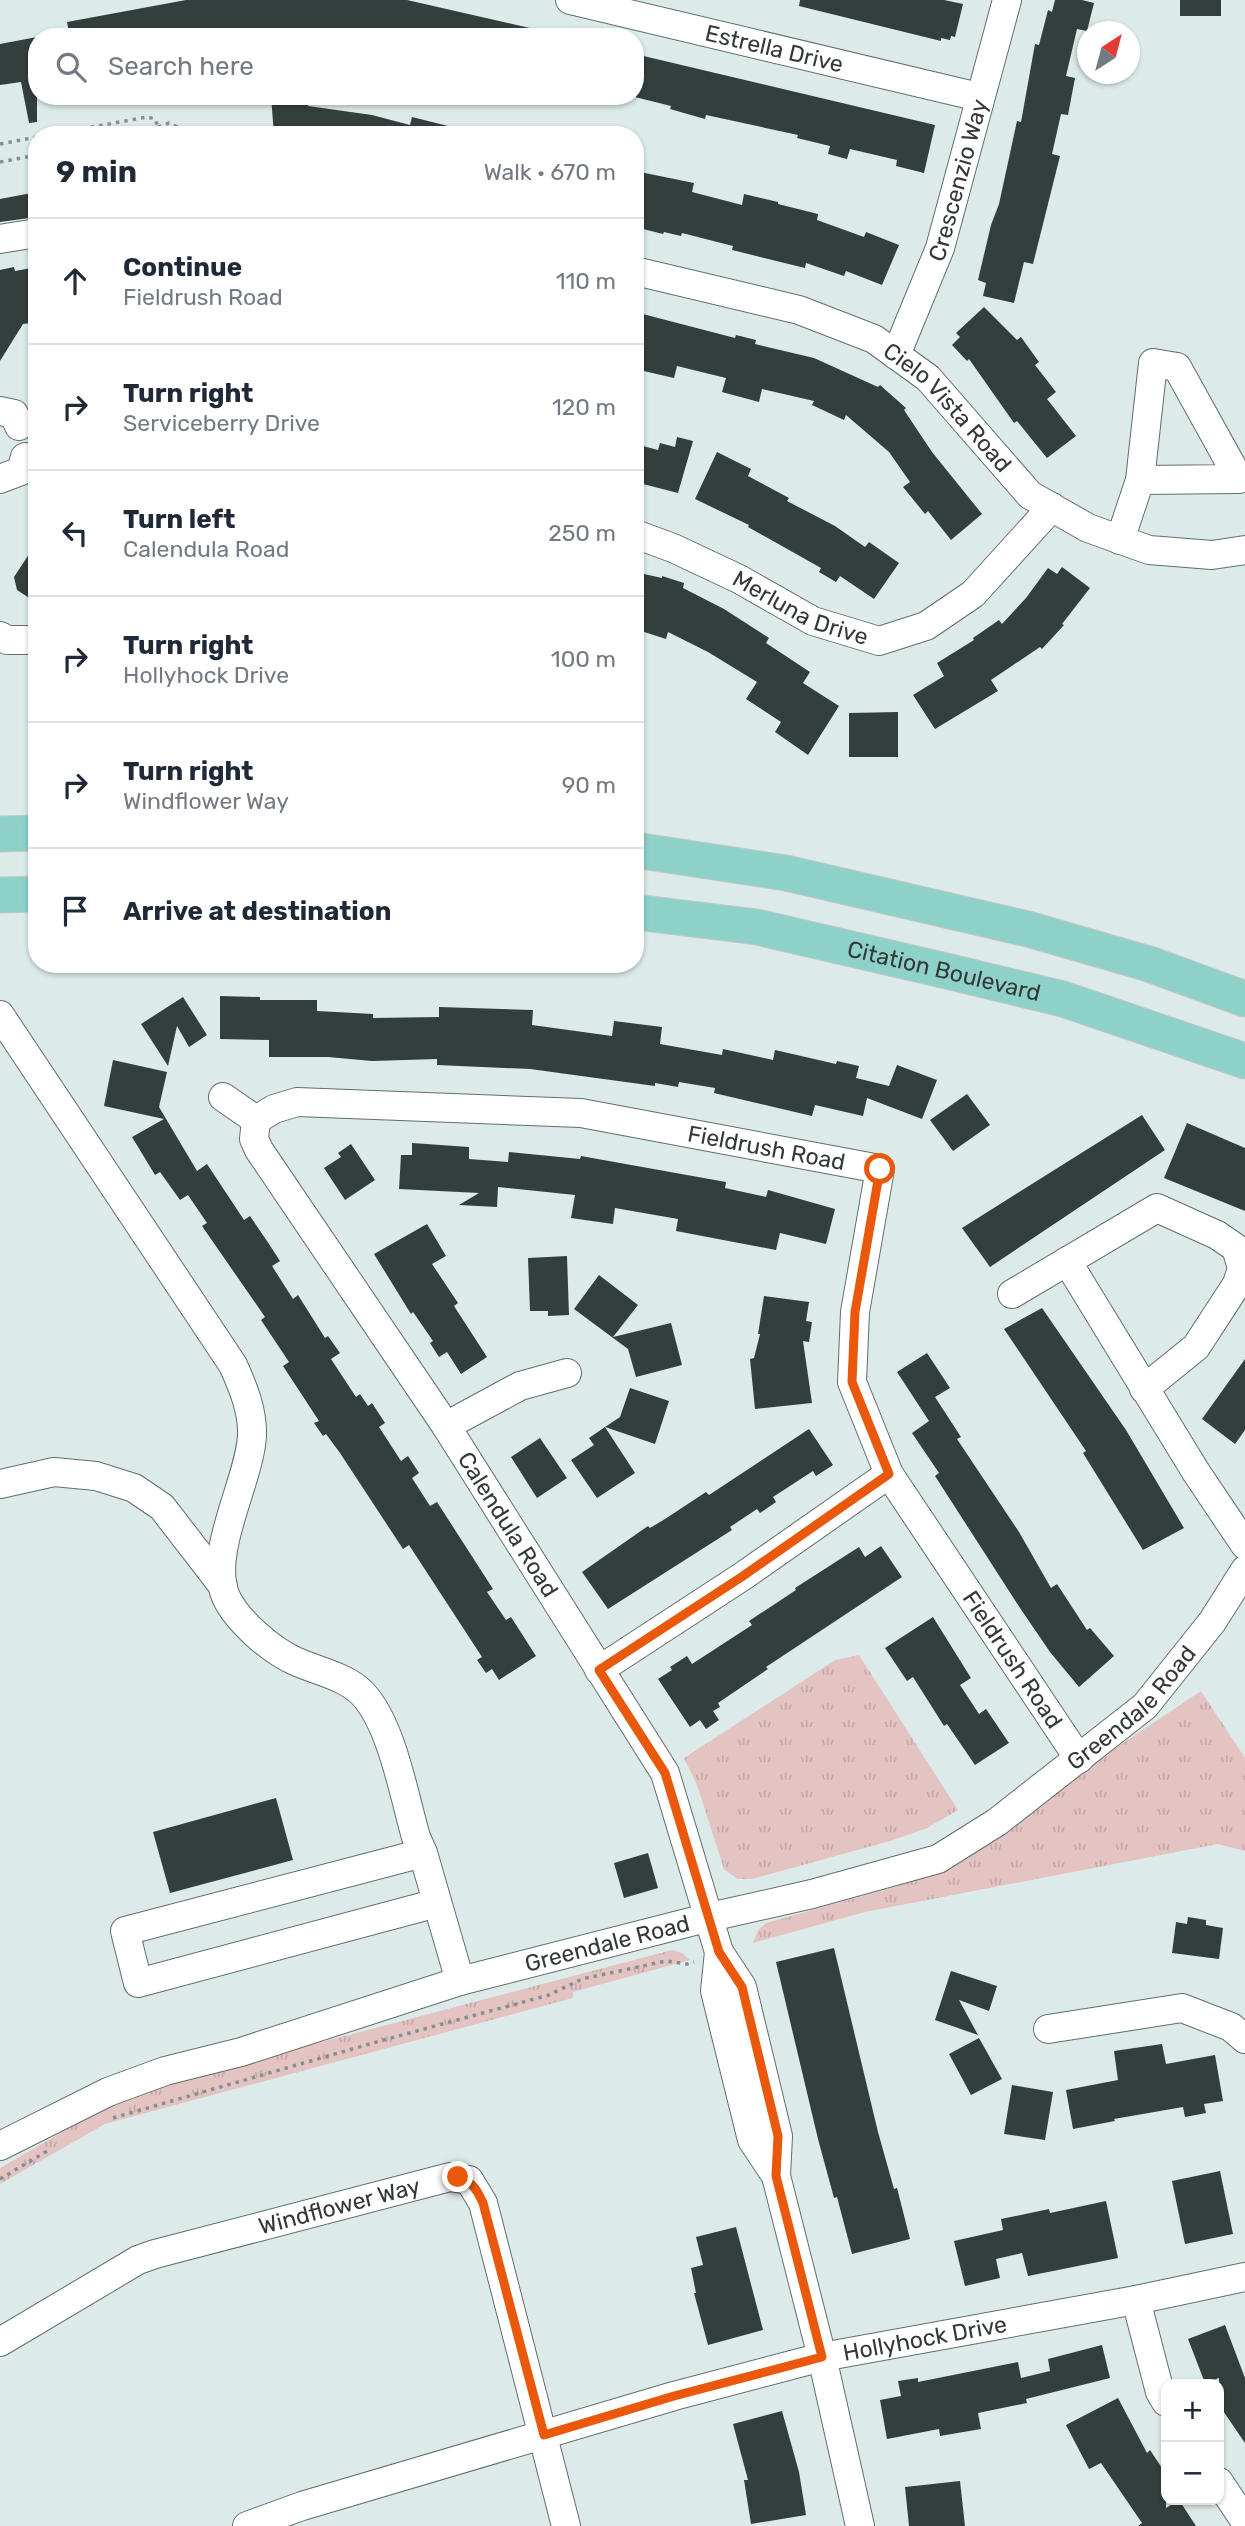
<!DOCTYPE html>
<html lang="en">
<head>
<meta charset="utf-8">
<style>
	:root { --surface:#fff; --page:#f2f2f3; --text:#1f2937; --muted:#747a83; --line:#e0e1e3 }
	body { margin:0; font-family:Rubik,sans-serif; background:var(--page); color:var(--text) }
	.controls { position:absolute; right:21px; bottom:21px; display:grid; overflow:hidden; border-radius:14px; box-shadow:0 2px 5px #0004 }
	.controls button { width:63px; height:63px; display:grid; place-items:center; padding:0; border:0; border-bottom:2px solid var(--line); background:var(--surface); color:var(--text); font:35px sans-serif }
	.compass { position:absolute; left:1077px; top:21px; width:63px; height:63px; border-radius:50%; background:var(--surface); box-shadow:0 2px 5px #0004; rotate:36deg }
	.stop { position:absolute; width:21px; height:21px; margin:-16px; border:5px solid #ea580c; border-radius:50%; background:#fff }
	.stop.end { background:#ea580c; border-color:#fff; box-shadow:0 2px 7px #0008 }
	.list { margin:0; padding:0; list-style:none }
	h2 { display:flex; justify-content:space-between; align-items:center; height:91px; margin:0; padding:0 28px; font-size:30px }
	h2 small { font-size:23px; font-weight:400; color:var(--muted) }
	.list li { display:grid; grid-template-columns:46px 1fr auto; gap:21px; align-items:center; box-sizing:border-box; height:126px; padding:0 28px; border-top:2px solid var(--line) }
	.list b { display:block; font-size:26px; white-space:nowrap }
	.list p { margin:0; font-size:23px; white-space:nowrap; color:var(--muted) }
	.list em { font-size:23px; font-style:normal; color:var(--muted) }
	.icon { flex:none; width:38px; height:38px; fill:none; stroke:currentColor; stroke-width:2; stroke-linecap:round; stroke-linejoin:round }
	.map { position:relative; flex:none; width:1245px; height:2526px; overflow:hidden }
	.search { position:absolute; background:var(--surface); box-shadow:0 2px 5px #0004; left:28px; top:28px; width:616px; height:77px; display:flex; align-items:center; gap:18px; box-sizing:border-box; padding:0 24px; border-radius:28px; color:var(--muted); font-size:26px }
	.panel { position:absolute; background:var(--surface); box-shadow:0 2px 5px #0004; left:28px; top:126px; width:616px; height:847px; border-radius:28px }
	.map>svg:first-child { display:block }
	.grass { fill:url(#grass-tufts) }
	.building { fill:#333f3d }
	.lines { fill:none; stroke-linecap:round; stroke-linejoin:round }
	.minor-casing { stroke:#616e6c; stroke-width:30 }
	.major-casing { stroke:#c6c8c7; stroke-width:37 }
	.path { stroke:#86918f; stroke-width:3.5; stroke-dasharray:3.5 5; stroke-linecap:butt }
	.minor { stroke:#fff; stroke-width:28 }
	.major { stroke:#8ed1c9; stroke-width:35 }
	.route { stroke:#ea580c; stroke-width:9 }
	.labels { text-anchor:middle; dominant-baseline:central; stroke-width:7; stroke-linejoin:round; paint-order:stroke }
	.street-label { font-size:23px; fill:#333938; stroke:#e9f9f6 }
</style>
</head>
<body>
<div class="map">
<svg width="1245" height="2526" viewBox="0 0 1245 2526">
	<defs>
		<pattern id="grass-tufts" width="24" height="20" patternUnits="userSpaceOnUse" patternTransform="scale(1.75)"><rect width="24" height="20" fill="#e4c4c3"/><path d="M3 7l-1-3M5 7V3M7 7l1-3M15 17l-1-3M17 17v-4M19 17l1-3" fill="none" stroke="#c4a9a8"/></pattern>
	</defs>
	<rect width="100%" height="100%" fill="#dcebe9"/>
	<g class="grass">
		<path d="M859,1655L958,1810L925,1829L890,1841L752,1879H737L724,1869L697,1785L684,1758L835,1660Z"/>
		<path d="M1201,1691L1245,1758V1851L1218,1844L865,1912L753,1943L758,1930L766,1923L895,1887L927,1874Z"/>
		<path d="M672,1950L682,1953L690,1960L573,1992V1998L105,2124L0,2184V2168L87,2118L147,2088Z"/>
	</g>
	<g class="building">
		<path d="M186,0H407L543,31L542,37H394L368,30L367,37H352L312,34V28H290L250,31L251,37H70L67,22Z"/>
		<path d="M800,0H944L963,4L955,37L951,36L950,40L941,38V41L799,6Z"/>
		<path d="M1055,0H1082L1094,3L1087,31L1077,29L1066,76L1075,78L1068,115L1061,114L1052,154L1060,156L1033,264L1024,262L1014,303L983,296L986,283L978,280L991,225L999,204L1017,121L1021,122L1035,44L1039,45L1048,10L1052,12Z"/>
		<rect x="1180" y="0" width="41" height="16"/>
		<path d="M37,37V122L29,123L21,82L0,85V44Z"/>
		<path d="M635,54L935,125L924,173L896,166L897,160L850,149L847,159L828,154L830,146L797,138L798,135L706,115L705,119L670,109L671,106L635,97Z"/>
		<path d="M271,96H288V99L308,98V106L372,115L410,125L412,117L460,129L459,135H274Z"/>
		<path d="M635,171L694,183L692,192L742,205L744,194L778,202V204L818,214L817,220L864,237L866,232L899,245L882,285L846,271L844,276L806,263L805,268L732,250L733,246L682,233L681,236L664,232L663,234L635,227Z"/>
		<path d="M37,192V217L0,222V199Z"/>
		<path d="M14,267L15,271L37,267V322L23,324L0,361V270Z"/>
		<path d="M984,307L1017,340L1021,337L1039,362L1035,365L1056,392L1047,399L1076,436L1047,458L1017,421L1014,423L969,359L967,361L952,345L960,337L956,333Z"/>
		<path d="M635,312L735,338L736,335L756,340L755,344L814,358L878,387L880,385L906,408L904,410L932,452L982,514L951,540L928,511L925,514L903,487L910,482L889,452L846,415L844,420L812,405L814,401L762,389L759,402L722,392L726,378L677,366L674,378L635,369Z"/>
		<path d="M677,437L693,441L678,493L635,482V444L658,450L660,443L675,447Z"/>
		<path d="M717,452L751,469L748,476L789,498L787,501L835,526L865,547L869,542L899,563L874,599L840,576L836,582L819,572L821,568L748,527L749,525L695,499Z"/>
		<path d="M37,542V603L17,590L14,577Z"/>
		<path d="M1062,567L1090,588L1062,624L1064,625L1042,649L1040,647L991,680L998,691L935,729L913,695L944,676L937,663L974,640L973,638L999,620L1002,624L1026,598L1048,568L1057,574Z"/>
		<path d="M635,572L662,578V576L684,583L683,588L724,609L769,638L766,643L810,672L803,683L839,706L808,755L775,732L781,722L746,699L757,682L708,652L668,632L666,639L635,629Z"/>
		<path d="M898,712V757H849V713Z"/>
		<path d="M220,996L260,997V1000H317V1011L373,1014V1018L439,1017V1007L533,1010L532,1025L612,1036L614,1021L662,1027L660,1044L722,1055L723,1049L773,1060L775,1050L836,1064L837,1061L859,1066L856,1078L889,1086L897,1065L937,1080L922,1119L867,1098L863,1116L815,1105L812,1116L714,1093L715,1088L679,1082L678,1087L655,1083V1086L530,1069L437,1065V1059L372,1061L328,1057H269V1040L220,1039Z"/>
		<path d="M183,997L207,1035L189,1047L177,1026L168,1066L141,1024Z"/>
		<path d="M113,1060L167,1072L159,1107L197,1171L207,1164L244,1220L250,1216L269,1244L280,1261L272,1266L293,1299L298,1295L325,1338L328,1336L340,1353L331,1359L356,1397L360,1394L368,1406L372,1403L385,1423L379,1427L401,1461L408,1456L419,1473L412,1478L430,1506L437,1502L493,1589L487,1592L506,1620L511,1617L536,1656L499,1680L492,1669L486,1673L477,1660L482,1657L409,1545L403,1549L340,1453L326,1434L323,1436L314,1423L319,1421L283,1366L289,1362L261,1320L265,1317L202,1226L207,1223L188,1195L180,1200L160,1172L155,1175L132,1137L164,1119L104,1106Z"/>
		<path d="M967,1094L990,1125L953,1151L930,1120Z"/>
		<path d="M1142,1115L1165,1150L990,1267L962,1228Z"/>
		<path d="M1187,1123L1245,1148V1211L1164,1178Z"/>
		<path d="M412,1143L469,1147V1159L508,1162L509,1152L580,1159L581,1156L726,1182L725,1188L766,1197L768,1190L835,1209L826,1244L780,1233L776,1250L676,1231L678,1219L615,1208L613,1224L571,1218L575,1195L498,1187L497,1207L459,1205L479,1193L399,1189L401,1155H412Z"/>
		<path d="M351,1144L375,1180L345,1200L324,1168L341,1157L338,1153Z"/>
		<path d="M427,1224L446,1256L432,1264L458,1303L454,1306L487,1357L461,1374L447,1352L439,1357L430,1343L433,1341L413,1312L411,1314L374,1254Z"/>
		<path d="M567,1256L569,1315L548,1316V1311H530L528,1258Z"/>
		<path d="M599,1275L638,1305L613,1337L671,1323L682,1365L636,1377L628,1349L574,1309Z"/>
		<path d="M764,1296L809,1302L806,1321L812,1322L809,1342L803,1341L812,1403L755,1409L750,1359L754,1358L760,1334H758Z"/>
		<path d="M1042,1308L1126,1430L1184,1528L1143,1550L1083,1453L1086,1451L1004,1329Z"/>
		<path d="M927,1353L950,1388L935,1397L961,1437L957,1439L1019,1532L1051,1588L1057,1584L1087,1630L1090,1628L1114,1656L1079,1687L1050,1652L1020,1608L935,1476L939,1473L912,1433L929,1421L897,1372Z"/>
		<path d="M1245,1359V1430L1235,1444L1202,1419Z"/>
		<path d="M630,1388L669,1401L655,1444L605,1427L620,1417Z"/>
		<path d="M605,1427L635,1473L597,1498L571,1460L594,1445L589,1438Z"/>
		<path d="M809,1429L833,1465L816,1476L813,1471L773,1497L776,1502L760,1513L757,1509L730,1527L732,1530L608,1609L582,1572L648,1526L650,1528L665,1519L706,1492L709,1495Z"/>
		<path d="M540,1438L567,1478L537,1498L511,1457Z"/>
		<path d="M881,1546L902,1577L766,1667L768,1669L718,1703L720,1707L713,1711L719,1720L706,1729L700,1720L690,1727L658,1679L672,1670L670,1667L687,1656L692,1664L752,1625L749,1621L796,1590L795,1588L859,1547L865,1557Z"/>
		<path d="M933,1617L971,1678L960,1685L979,1714L986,1709L1009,1743L975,1765L947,1724L944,1726L913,1677L907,1681L885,1648Z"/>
		<path d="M276,1798L293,1860L170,1893L153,1832Z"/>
		<path d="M648,1853L658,1888L624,1898L614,1863Z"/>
		<path d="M1188,1917L1206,1920V1925L1223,1928L1219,1959L1172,1953L1176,1922L1187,1924Z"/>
		<path d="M834,1948L878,2132L894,2189L897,2188L910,2239L852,2254L837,2197L834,2198L818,2139L776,1962Z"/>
		<path d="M951,1971L997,1986L989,2011L959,2000L978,2035L935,2020Z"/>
		<path d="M979,2038L1002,2079L971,2095L949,2054Z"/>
		<path d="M1162,2044L1166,2064L1215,2055L1223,2101L1204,2104L1206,2113L1185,2117L1183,2107L1114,2119L1115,2121L1073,2129L1066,2090L1118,2080L1114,2051Z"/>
		<path d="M1012,2085L1053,2092L1045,2140L1004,2134Z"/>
		<path d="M1220,2171L1233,2234L1185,2244L1172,2181Z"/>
		<path d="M1106,2201L1118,2258L1028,2276L1022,2253L996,2259L1000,2278L965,2286L954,2241L1003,2230L1001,2219L1049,2209L1050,2213Z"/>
		<path d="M736,2227L763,2330L708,2345L694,2293H696L691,2268L703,2265L696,2237Z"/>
		<path d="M1225,2325L1245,2378V2443L1219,2405V2378L1205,2383L1188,2339Z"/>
		<path d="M1102,2345L1110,2378L1026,2399L1027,2403L978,2413L981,2429L940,2436L939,2429L887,2439L880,2400L901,2396L898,2381L918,2378V2382L1018,2362L1021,2378L1050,2371L1048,2359Z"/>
		<path d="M1118,2398L1147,2453L1150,2450L1166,2474V2508L1179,2500L1196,2526H1138L1142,2523L1101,2463L1089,2469L1066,2425Z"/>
		<path d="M782,2411L799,2472L806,2515L751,2524L744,2480H748L733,2424Z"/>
		<path d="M960,2481L965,2526H909L905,2487Z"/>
	</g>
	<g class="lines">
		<defs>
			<g id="minor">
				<path id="s1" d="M570,0L979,97"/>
				<path d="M0,239L37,233"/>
				<path id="s2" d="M635,271L799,310L874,339L928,378L1030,495L1088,528L1149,550L1212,555L1245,550"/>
				<path id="s3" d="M896,355L940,248L1007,0"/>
				<path d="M0,411L14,414L19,426"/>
				<path d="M0,479L21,471L25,457"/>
				<path id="s4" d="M635,534L673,548L739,579L813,621L879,641L926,626L973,594L1052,507"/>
				<path d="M1120,540L1140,480L1153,363L1177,367L1239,479L1140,480"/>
				<path d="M0,636L7,640H37"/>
				<path d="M0,1015L233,1365C243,1387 253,1411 252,1436C249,1483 207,1553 226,1597C237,1621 272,1651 295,1661C317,1671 345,1676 362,1693C392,1724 404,1796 416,1837L423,1853"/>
				<path d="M223,1097L256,1120"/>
				<path id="s5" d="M256,1120L254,1139L259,1150L446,1426L665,1773L719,1952L742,1987L778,2136L776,2176L822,2357L860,2526"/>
				<path id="s6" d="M256,1120L274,1109L297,1102L581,1113L880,1169L855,1312L852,1382L889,1474L1079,1759"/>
				<path d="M1067,1261L1196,1472L1245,1545"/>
				<path d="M1012,1294L1157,1208L1217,1235L1236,1248L1242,1268L1237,1284L1196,1347L1144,1389"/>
				<path d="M446,1426L520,1386L567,1373"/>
				<path d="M0,1484L54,1472L96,1476L134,1488L162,1507L223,1586"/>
				<path d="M599,1670L743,1576L889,1474"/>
				<path d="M437,1903L138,1983L125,1931L423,1853L460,1981"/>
				<path d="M719,1952L715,1991L752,2140L776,2176"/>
				<path d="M1048,2029L1182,2008L1231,2027L1245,2039"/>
				<path id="s7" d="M0,2146L108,2092L165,2071L241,2052L460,1981L710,1917L812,1894L938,1859L997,1822L1145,1706L1212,1622L1245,1570"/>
				<path d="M1136,2300L1160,2392L1166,2402"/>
				<path id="s8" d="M0,2342L138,2260L155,2254L450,2177L469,2180L483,2203L566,2526"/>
				<path d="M1219,2482L1245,2521"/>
				<path id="s9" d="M247,2526L302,2506L674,2396L822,2357L1136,2300L1245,2277"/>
			</g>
			<g id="major">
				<path d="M0,834L37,833"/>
				<path d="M635,850L786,873L1028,929L1149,964L1245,999"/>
				<path d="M0,895L37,894"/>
				<path id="s10" d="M635,912L757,927L955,973L1063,999L1245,1061"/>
			</g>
		</defs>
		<use href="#minor" class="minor-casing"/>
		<use href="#major" class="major-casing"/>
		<g class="path">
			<path d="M158,127L169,123L184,130L187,135"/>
			<path d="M49,135L147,117L155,119L158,127L156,131L148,135"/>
			<path d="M0,144L37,137"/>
			<path d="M0,162L37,155"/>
			<path d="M113,2118L380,2041L549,1995L582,1979L666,1961L687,1964L694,1962"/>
			<path d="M0,2179L49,2150"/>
		</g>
		<use href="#minor" class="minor"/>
		<use href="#major" class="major"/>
	</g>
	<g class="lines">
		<path class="route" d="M458,2177C473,2182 477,2190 483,2203L544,2435L674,2396L822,2357L776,2176L778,2136L742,1987L719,1952L665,1773L599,1670L743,1576L889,1474L852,1382L855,1312L880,1169"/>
	</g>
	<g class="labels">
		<g class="street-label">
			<text stroke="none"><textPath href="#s1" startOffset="210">Estrella Drive</textPath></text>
			<text stroke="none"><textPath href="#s3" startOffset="186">Crescenzio Way</textPath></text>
			<text stroke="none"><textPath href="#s2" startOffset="350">Cielo Vista Road</textPath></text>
			<text stroke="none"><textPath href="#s4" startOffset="182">Merluna Drive</textPath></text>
			<text stroke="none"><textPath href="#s10" startOffset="315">Citation Boulevard</textPath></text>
			<text stroke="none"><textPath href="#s6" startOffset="518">Fieldrush Road</textPath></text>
			<text stroke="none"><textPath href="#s5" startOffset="481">Calendula Road</textPath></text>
			<text stroke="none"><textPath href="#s6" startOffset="1171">Fieldrush Road</textPath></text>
			<text stroke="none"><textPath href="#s7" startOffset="1230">Greendale Road</textPath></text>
			<text stroke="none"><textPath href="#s7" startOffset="642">Greendale Road</textPath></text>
			<text stroke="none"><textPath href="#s8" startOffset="369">Windflower Way</textPath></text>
			<text stroke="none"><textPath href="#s9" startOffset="704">Hollyhock Drive</textPath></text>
		</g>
	</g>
</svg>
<div class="controls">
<button>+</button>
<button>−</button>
</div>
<svg class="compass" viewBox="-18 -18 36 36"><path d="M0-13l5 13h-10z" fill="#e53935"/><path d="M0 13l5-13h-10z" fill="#747a83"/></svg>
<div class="stop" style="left:880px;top:1169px"></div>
<div class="stop end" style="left:458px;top:2177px"></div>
<div class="search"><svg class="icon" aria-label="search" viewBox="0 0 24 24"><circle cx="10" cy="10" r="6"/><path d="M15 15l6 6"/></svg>Search here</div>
<section class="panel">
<h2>9 min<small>Walk · 670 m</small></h2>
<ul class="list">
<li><svg class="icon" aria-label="ahead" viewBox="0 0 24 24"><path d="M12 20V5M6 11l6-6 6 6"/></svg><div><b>Continue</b><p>Fieldrush Road</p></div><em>110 m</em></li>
<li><svg class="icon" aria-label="right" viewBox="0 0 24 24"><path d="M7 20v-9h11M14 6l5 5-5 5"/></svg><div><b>Turn right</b><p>Serviceberry Drive</p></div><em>120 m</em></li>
<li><svg class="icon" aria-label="left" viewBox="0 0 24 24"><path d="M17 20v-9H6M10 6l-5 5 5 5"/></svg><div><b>Turn left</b><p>Calendula Road</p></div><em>250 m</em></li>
<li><svg class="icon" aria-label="right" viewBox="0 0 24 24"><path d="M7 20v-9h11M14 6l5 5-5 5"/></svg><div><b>Turn right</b><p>Hollyhock Drive</p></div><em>100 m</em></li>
<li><svg class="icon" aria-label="right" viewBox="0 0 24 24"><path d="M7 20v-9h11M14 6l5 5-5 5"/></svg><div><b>Turn right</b><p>Windflower Way</p></div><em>90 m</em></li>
<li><svg class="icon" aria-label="arrive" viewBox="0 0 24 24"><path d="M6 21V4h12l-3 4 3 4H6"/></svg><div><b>Arrive at destination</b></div></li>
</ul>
</section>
</div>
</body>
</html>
